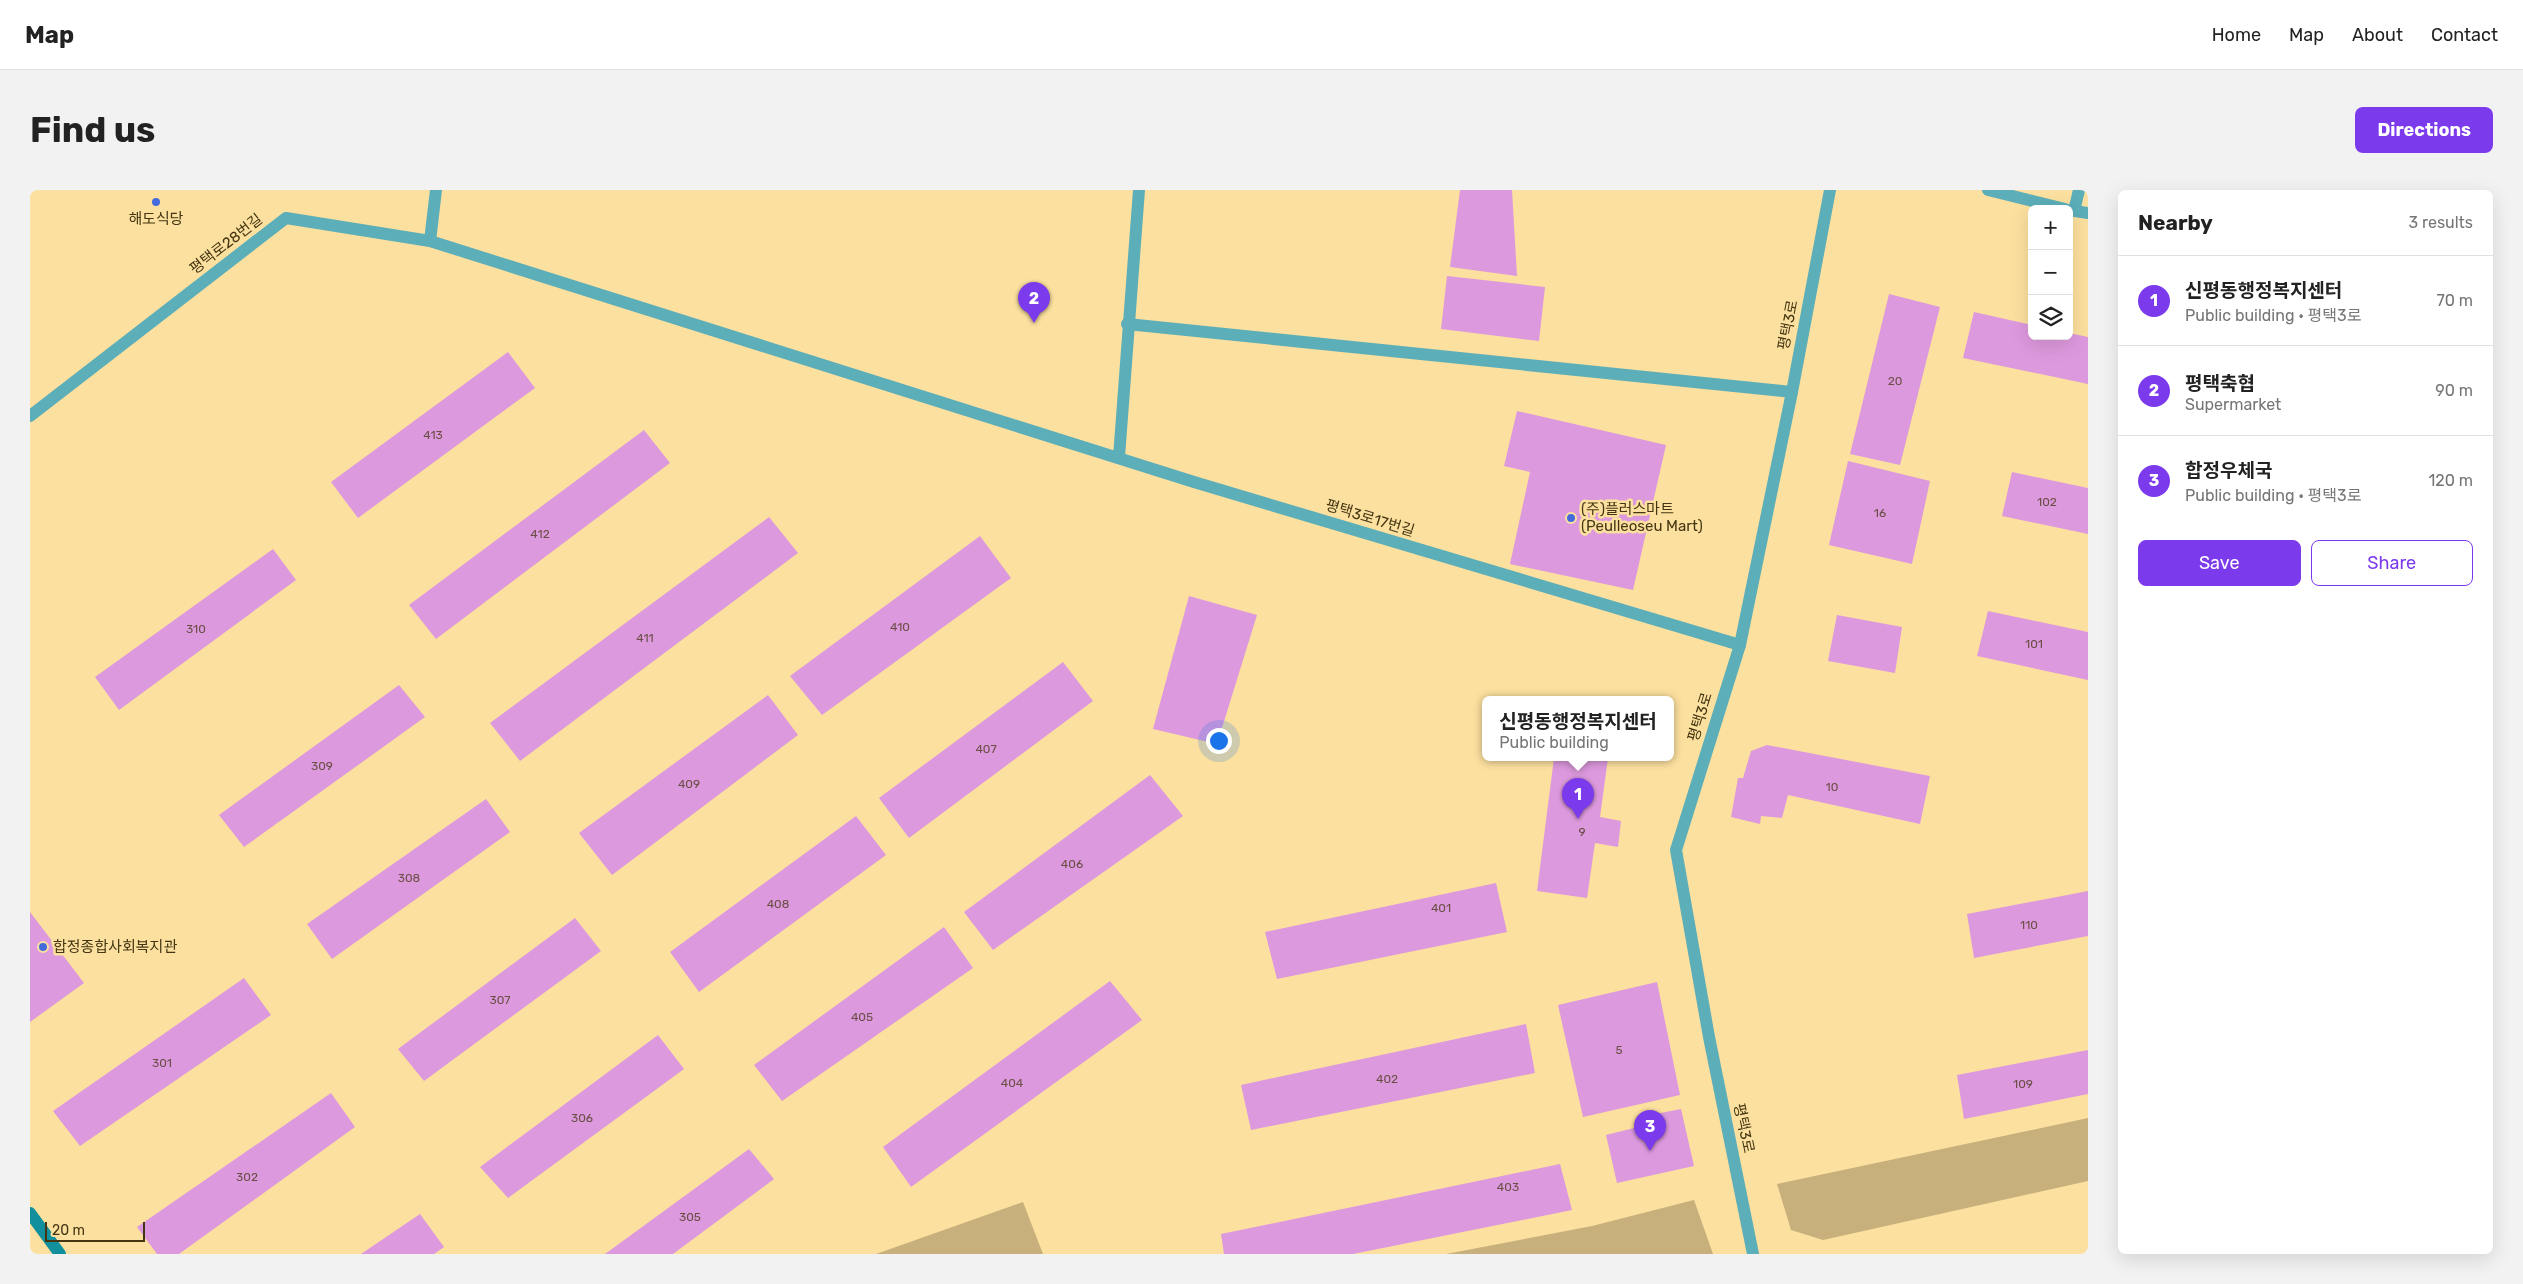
<!DOCTYPE html>
<html lang="en">
<head>
<meta charset="utf-8">
<style>
	:root { --surface:#fff; --page:#f2f2f2; --text:#222; --muted:#767676; --line:#e0e0e0; --accent:#7c3aed }
	body { margin:0; font-family:Rubik,"Noto Sans KR",sans-serif; background:var(--page); color:var(--text) }
	.controls { position:absolute; right:15px; top:15px; display:grid; overflow:hidden; border-radius:8px; box-shadow:0 5px 20px #0002 }
	.controls button { width:45px; height:45px; display:grid; place-items:center; padding:0; border:0; border-bottom:1px solid var(--line); background:var(--surface); color:var(--text); font:25px sans-serif }
	.scale { position:absolute; left:15px; bottom:12px; width:100px; box-sizing:border-box; padding-left:5px; border:2px solid #443613; border-top:0; font-size:14px; line-height:18px; white-space:nowrap; color:#443613; -webkit-text-stroke:4px #fce09f; paint-order:stroke }
	.you { position:absolute; left:1188px; top:550px; width:18px; height:18px; margin:-12px; border:4px solid #fff; border-radius:50%; background:#1a73e8; box-shadow:0 0 0 8px #1a73e833 }
	.badge { display:grid; place-items:center; width:32px; height:32px; border-radius:50%; background:var(--accent); color:#fff; font-size:16px; font-weight:700 }
	.pin { position:absolute; translate:-50% -41px; filter:drop-shadow(0 1px 2px #0008) }
	.pin::after { content:''; position:absolute; top:26px; width:18px; height:15px; background:inherit; clip-path:polygon(0 0,100% 0,50% 100%) }
	.popup { position:absolute; left:1452px; top:506px; width:192px; height:65px; box-sizing:border-box; display:grid; place-content:center; border-radius:8px; background:var(--surface); filter:drop-shadow(0 1px 4px #0005); font-size:16px; white-space:nowrap; color:var(--muted) }
	.popup b { font-size:19px; color:var(--text) }
	.popup::after { content:''; position:absolute; left:50%; top:100%; margin-left:-10px; border:10px solid transparent; border-top-color:var(--surface) }
	.list { margin:0; padding:0; list-style:none }
	h2 { display:flex; justify-content:space-between; align-items:center; height:65px; margin:0; padding:0 20px; font-size:21px }
	h2 small { font-size:16px; font-weight:400; color:var(--muted) }
	.list li { display:grid; grid-template-columns:32px 1fr auto; gap:15px; align-items:center; box-sizing:border-box; height:90px; padding:0 20px; border-top:1px solid var(--line) }
	.list b { display:block; font-size:19px; white-space:nowrap }
	.list p { margin:0; font-size:16px; white-space:nowrap; color:var(--muted) }
	.list em { font-size:16px; font-style:normal; color:var(--muted) }
	.actions { display:flex; gap:10px; padding:15px 20px }
	.actions a { flex:1; padding:11px 0; border:1px solid var(--accent); border-radius:8px; text-align:center; font-size:18px; color:var(--accent) }
	.actions .main { background:var(--accent); color:#fff }
	.icon { flex:none; width:28px; height:28px; fill:none; stroke:currentColor; stroke-width:2; stroke-linecap:round; stroke-linejoin:round }
	.map { position:relative; flex:none; width:2058px; height:1064px; overflow:hidden; border-radius:8px }
	header { display:flex; align-items:center; gap:30px; box-sizing:border-box; height:70px; padding:0 25px; background:var(--surface); border-bottom:1px solid var(--line) }
	header strong { font-size:24px }
	nav { display:flex; gap:28px; margin-inline-start:auto; font-size:18px }
	.intro { display:flex; align-items:center; justify-content:space-between; box-sizing:border-box; height:120px; padding:0 30px }
	h1 { margin:0; font-size:35px }
	.button { padding:12px 22px; border-radius:8px; background:var(--accent); color:#fff; font-size:18px; font-weight:700 }
	main { display:flex; gap:30px; padding:0 30px }
	aside { flex:1; background:var(--surface); border-radius:8px; box-shadow:0 5px 20px #0002 }
	.map>svg:first-child { display:block }
	.green { fill:#c7b07b }
	.building { fill:#d9d }
	.lines { fill:none; stroke-linecap:round; stroke-linejoin:round }
	.minor { stroke:#5caeb9; stroke-width:12 }
	.tertiary { stroke:#5caeb9; stroke-width:12 }
	.secondary { stroke:#128f9c; stroke-width:12 }
	.poi-dot { fill:#446adc; stroke:#fce09f; stroke-width:2 }
	.labels { text-anchor:middle; dominant-baseline:central; stroke-width:5; stroke-linejoin:round; paint-order:stroke }
	.number-label { font-size:12px; fill:#6a4f46 }
	.poi-label { font-size:15px; fill:#443613; stroke:#fce09f; text-anchor:start }
	.street-label { font-size:15px; fill:#443613; stroke:#fce09f }
</style>
</head>
<body>
<header>
<strong>Map</strong>
<nav><a>Home</a><a>Map</a><a>About</a><a>Contact</a></nav>
</header>
<div class="intro"><h1>Find us</h1><a class="button">Directions</a></div>
<main>
<div class="map">
<svg width="2058" height="1064" viewBox="0 0 2058 1064">
	<rect width="100%" height="100%" fill="#fce09f"/>
	<g class="green">
		<path d="M2058,928V991L1793,1050L1761,1040L1747,994Z"/>
		<path d="M1664,1010L1683,1064H1416L1562,1036Z"/>
		<path d="M993,1012L1013,1064H846Z"/>
	</g>
	<g class="building">
		<path d="M1430,0H1482L1487,86L1420,77Z"/>
		<path d="M1417,86L1515,97L1509,151L1411,139Z"/>
		<path d="M1859,104L1910,117L1870,275L1820,264Z"/>
		<path d="M1944,122L2002,135V146H2039V143L2058,147V194L1933,168Z"/>
		<path d="M478,162L505,198L328,328L301,292Z"/>
		<path d="M1487,221L1636,255L1603,400L1480,374L1500,282L1474,276Z"/>
		<path d="M614,240L640,273L406,449L379,415Z"/>
		<path d="M1818,271L1900,291L1882,374L1799,355Z"/>
		<path d="M1982,282L2058,298V344L1972,326Z"/>
		<path d="M739,327L768,363L490,571L460,533Z"/>
		<path d="M950,346L981,388L792,525L760,486Z"/>
		<path d="M243,359L266,390L89,520L65,487Z"/>
		<path d="M1159,406L1227,425L1187,554L1123,539Z"/>
		<path d="M1958,421L2058,442V490L1947,466Z"/>
		<path d="M1807,425L1872,437L1865,483L1798,471Z"/>
		<path d="M1033,472L1063,511L879,648L849,608Z"/>
		<path d="M369,495L395,527L214,657L189,625Z"/>
		<path d="M738,505L768,545L582,685L549,643Z"/>
		<path d="M1737,555L1900,586L1890,634L1758,605L1752,628L1731,626L1730,634L1701,627L1708,588H1713L1721,561Z"/>
		<path d="M1524,568H1578L1570,627L1591,631L1588,657L1565,653L1557,708L1507,701Z"/>
		<path d="M1120,585L1153,626L963,760L934,722Z"/>
		<path d="M456,609L480,642L302,769L277,734Z"/>
		<path d="M826,626L856,665L669,802L640,762Z"/>
		<path d="M1466,693L1477,742L1247,789L1235,742Z"/>
		<path d="M2058,701V746L1944,768L1937,724Z"/>
		<path d="M0,722L54,793L0,832Z"/>
		<path d="M545,728L571,761L394,891L368,859Z"/>
		<path d="M914,737L943,778L752,911L724,875Z"/>
		<path d="M214,788L241,825L50,956L23,921Z"/>
		<path d="M1080,791L1112,830L881,997L853,957Z"/>
		<path d="M1627,792L1650,905L1553,927L1528,815Z"/>
		<path d="M1496,834L1505,883L1221,940L1211,895Z"/>
		<path d="M628,845L654,879L478,1008L450,977Z"/>
		<path d="M2058,860V904L1934,929L1927,885Z"/>
		<path d="M301,903L325,937L149,1064H127L107,1037Z"/>
		<path d="M1651,919L1664,976L1587,993L1576,945L1616,935L1615,926Z"/>
		<path d="M719,959L744,989L643,1064H575Z"/>
		<path d="M1530,974L1542,1020L1323,1064H1194L1191,1044Z"/>
		<path d="M390,1024L414,1057L404,1064H331Z"/>
	</g>
	<g class="lines">
		<g class="minor">
			<path d="M2044,21L2049,0"/>
			<path d="M400,51L1164,292L1710,455"/>
			<path d="M1097,134L1762,202"/>
			<path d="M0,226L256,28L400,51L406,0"/>
			<path d="M1089,267L1109,0"/>
		</g>
		<g class="tertiary">
			<path d="M1958,0L2035,19"/>
			<path d="M2039,20L2058,23"/>
			<path d="M1723,1064L1679,847L1646,660L1710,455L1762,202L1800,0"/>
		</g>
		<path class="secondary" d="M0,1023L30,1064"/>
	</g>
	<g class="poi-dot">
		<circle cx="126" cy="12" r="5"/>
		<circle cx="1541" cy="328" r="5"/>
		<circle cx="13" cy="757" r="5"/>
	</g>
	<g class="labels">
		<g class="number-label">
			<text x="1865" y="191">20</text>
			<text x="403" y="245">413</text>
			<text x="2017" y="312">102</text>
			<text x="1850" y="323">16</text>
			<text x="510" y="344">412</text>
			<text x="870" y="437">410</text>
			<text x="166" y="439">310</text>
			<text x="615" y="448">411</text>
			<text x="2004" y="454">101</text>
			<text x="956" y="559">407</text>
			<text x="292" y="576">309</text>
			<text x="659" y="594">409</text>
			<text x="1802" y="597">10</text>
			<text x="1552" y="642">9</text>
			<text x="1042" y="674">406</text>
			<text x="379" y="688">308</text>
			<text x="748" y="714">408</text>
			<text x="1411" y="718">401</text>
			<text x="1999" y="735">110</text>
			<text x="470" y="810">307</text>
			<text x="832" y="827">405</text>
			<text x="1589" y="860">5</text>
			<text x="132" y="873">301</text>
			<text x="1357" y="889">402</text>
			<text x="982" y="893">404</text>
			<text x="1993" y="894">109</text>
			<text x="552" y="928">306</text>
			<text x="217" y="987">302</text>
			<text x="1478" y="997">403</text>
			<text x="660" y="1027">305</text>
		</g>
		<g class="poi-label">
			<text x="126" y="29" text-anchor="middle">해도식당</text>
			<text x="1551" y="319">(주)플러스마트<tspan x="1551" dy="17">(Peulleoseu Mart)</tspan></text>
			<text x="23" y="757">합정종합사회복지관</text>
		</g>
		<g class="street-label">
			<text transform="translate(196 54) rotate(-38)">평택로28번길</text>
			<text transform="translate(1758 135) rotate(-79)">평택3로</text>
			<text transform="translate(1340 328) rotate(17)">평택3로17번길</text>
			<text transform="translate(1670 527) rotate(-73)">평택3로</text>
			<text transform="translate(1714 938) rotate(78)">평택3로</text>
		</g>
	</g>
</svg>
<div class="controls">
<button>+</button>
<button>−</button>
<button><svg class="icon" aria-label="layers" viewBox="0 0 24 24"><path d="M12 4l9 5-9 5-9-5zM3 14l9 5 9-5"/></svg></button>
</div>
<div class="scale">20 m</div>
<div class="you"></div>
<div class="pin badge" style="left:1548px;top:629px">1</div>
<div class="popup"><b>신평동행정복지센터</b>Public building</div>
<div class="pin badge" style="left:1004px;top:133px">2</div>
<div class="pin badge" style="left:1620px;top:961px">3</div>
</div>
<aside>
<h2>Nearby<small>3 results</small></h2>
<ul class="list">
<li><span class="badge">1</span><div><b>신평동행정복지센터</b><p>Public building · 평택3로</p></div><em>70 m</em></li>
<li><span class="badge">2</span><div><b>평택축협</b><p>Supermarket</p></div><em>90 m</em></li>
<li><span class="badge">3</span><div><b>합정우체국</b><p>Public building · 평택3로</p></div><em>120 m</em></li>
</ul>
<div class="actions"><a class="main">Save</a><a>Share</a></div>
</aside>
</main>
</body>
</html>
